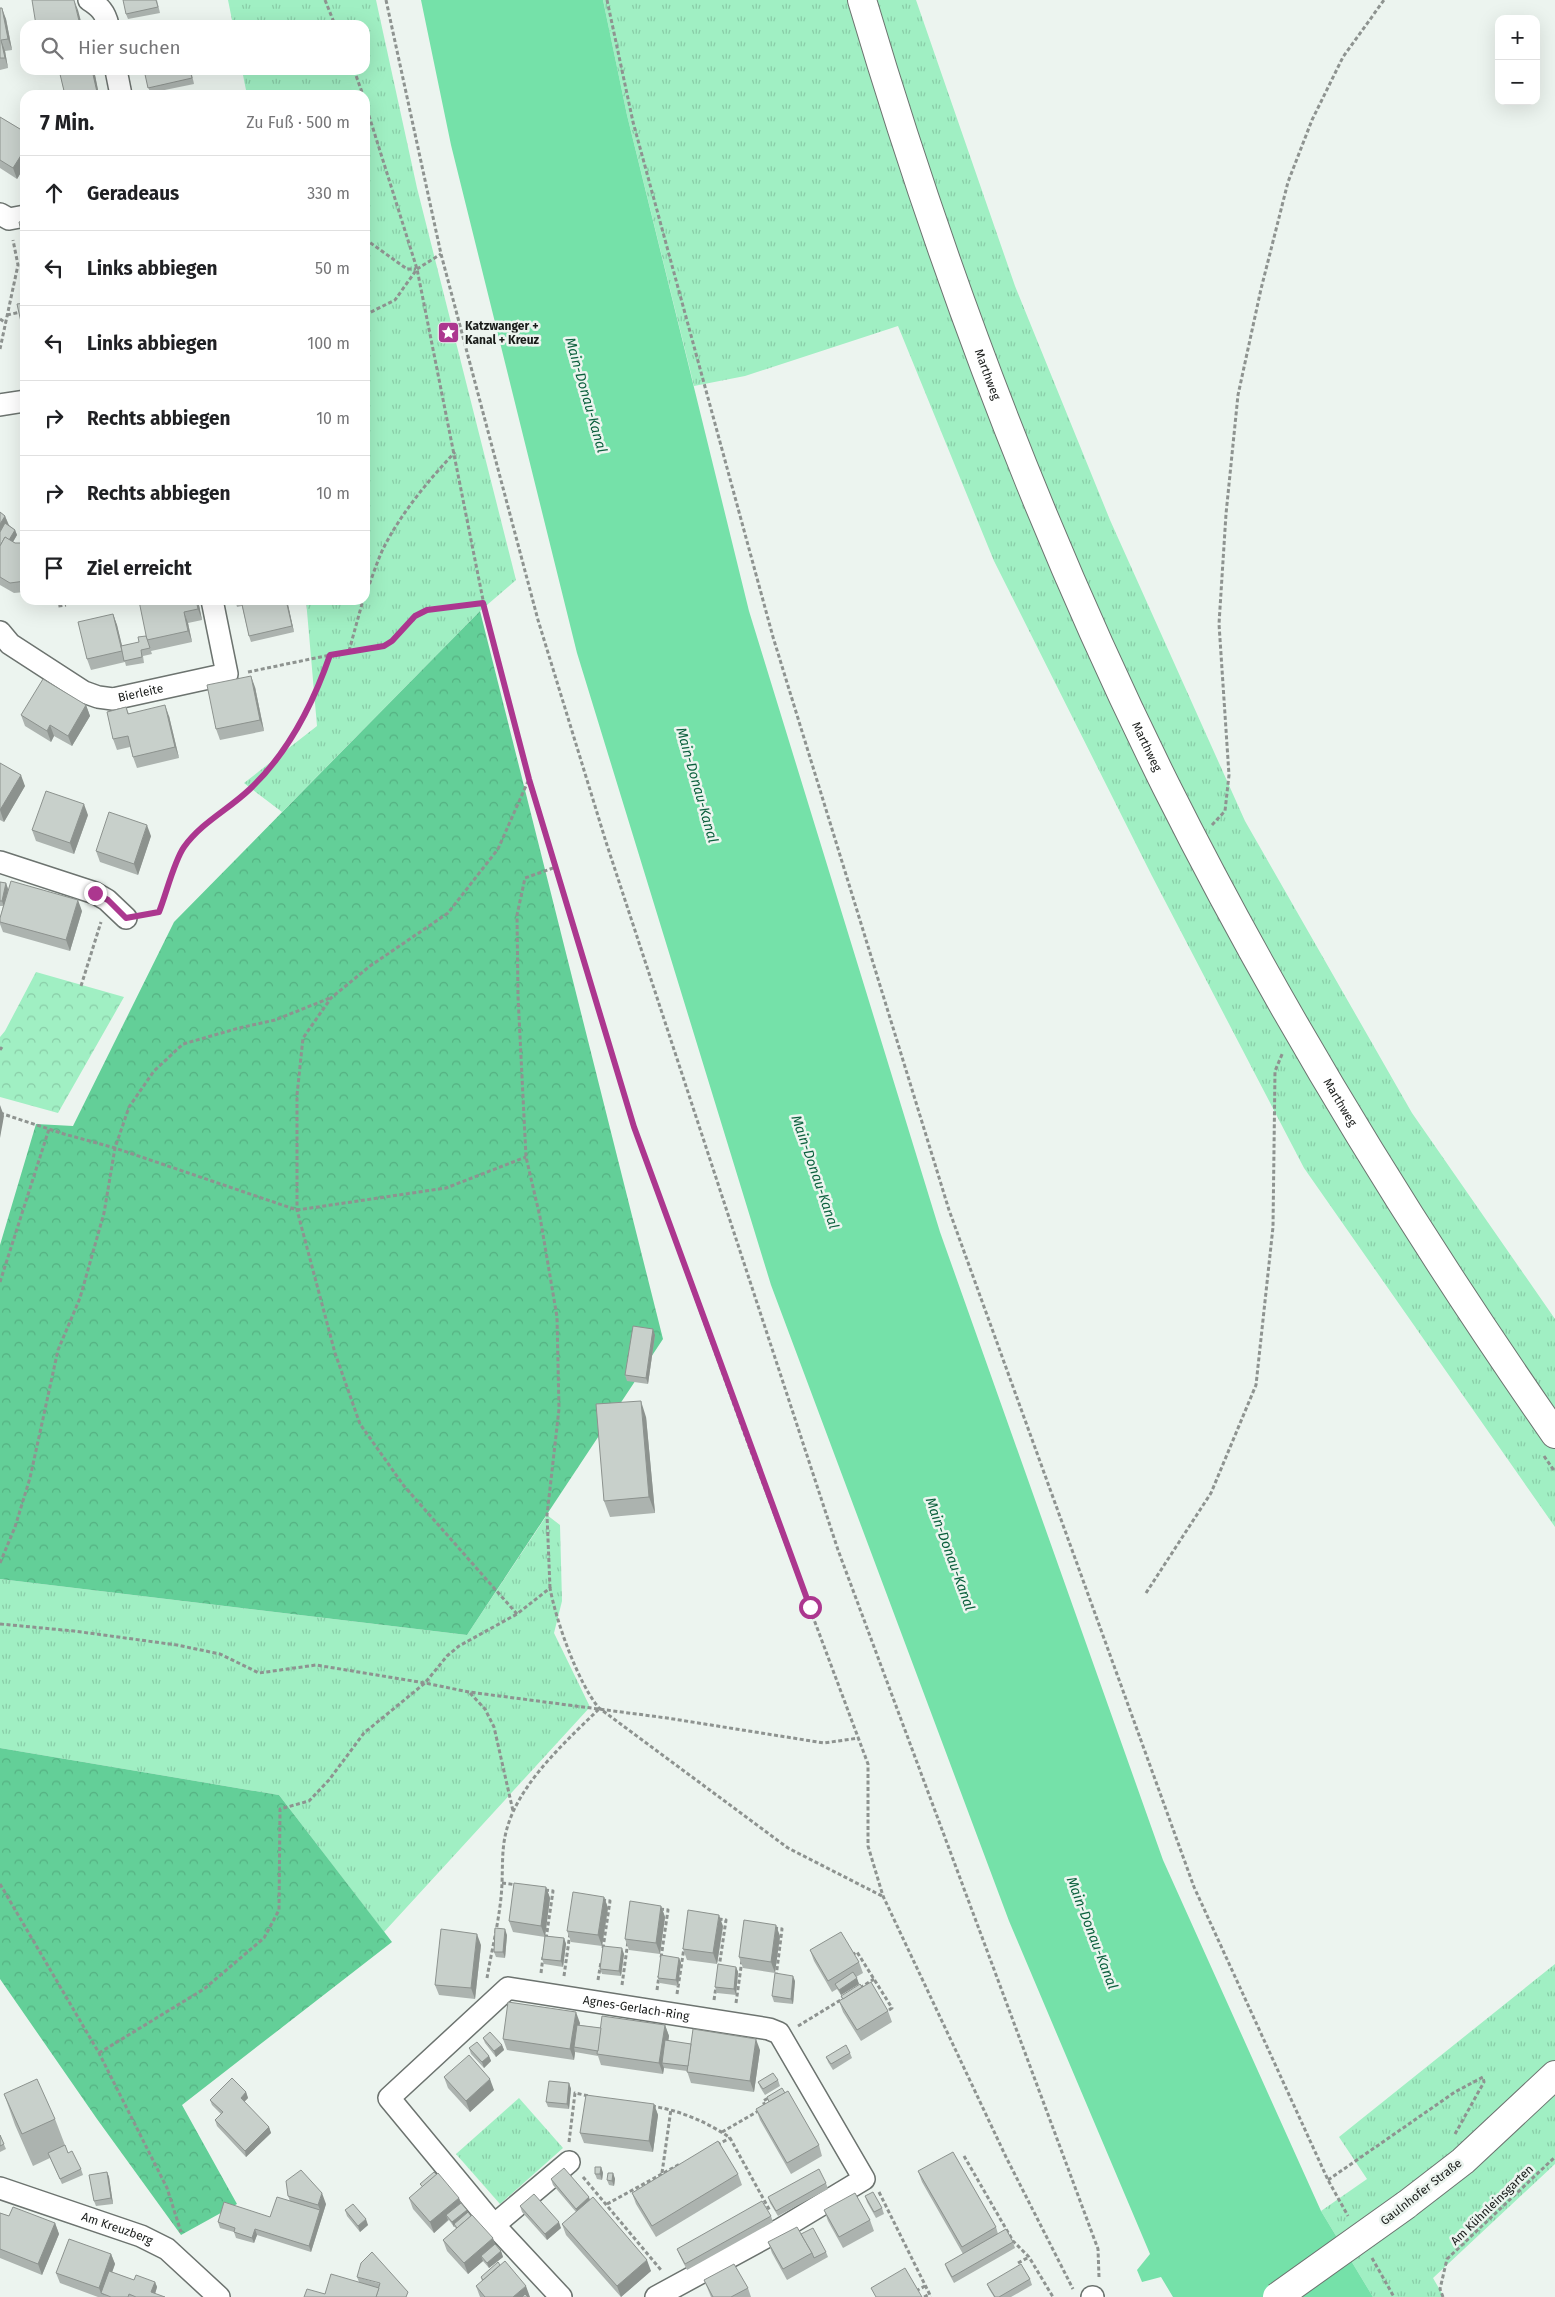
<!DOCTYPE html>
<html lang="de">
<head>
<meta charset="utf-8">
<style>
	:root { --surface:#fff; --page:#f2f2f2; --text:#202124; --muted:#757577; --line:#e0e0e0 }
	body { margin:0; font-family:"Fira Sans",sans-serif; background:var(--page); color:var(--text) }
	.controls { position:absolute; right:15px; top:15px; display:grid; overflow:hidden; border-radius:10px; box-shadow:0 5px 20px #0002 }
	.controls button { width:45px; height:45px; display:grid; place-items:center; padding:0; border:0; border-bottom:1px solid var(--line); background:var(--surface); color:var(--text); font:25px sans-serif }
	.stop { position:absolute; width:15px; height:15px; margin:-11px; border:4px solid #ac378f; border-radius:50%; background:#fff }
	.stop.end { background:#ac378f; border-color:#fff; box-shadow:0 1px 5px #0008 }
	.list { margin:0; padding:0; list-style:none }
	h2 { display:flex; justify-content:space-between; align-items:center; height:65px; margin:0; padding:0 20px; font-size:21px }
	h2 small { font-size:16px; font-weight:400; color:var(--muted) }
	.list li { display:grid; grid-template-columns:32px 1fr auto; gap:15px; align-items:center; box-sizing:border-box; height:75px; padding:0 20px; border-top:1px solid var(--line) }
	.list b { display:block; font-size:19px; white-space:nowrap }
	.list em { font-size:16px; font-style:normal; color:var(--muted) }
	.icon { flex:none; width:28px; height:28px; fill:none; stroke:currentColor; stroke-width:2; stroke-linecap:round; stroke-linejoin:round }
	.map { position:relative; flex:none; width:1555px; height:2297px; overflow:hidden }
	.search { position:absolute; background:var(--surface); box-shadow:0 5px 20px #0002; left:20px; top:20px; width:350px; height:55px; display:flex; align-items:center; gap:12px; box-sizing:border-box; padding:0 18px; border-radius:15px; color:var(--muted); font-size:19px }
	.panel { position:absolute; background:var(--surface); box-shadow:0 5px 20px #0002; left:20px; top:90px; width:350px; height:515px; border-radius:15px }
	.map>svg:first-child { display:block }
	.grass { fill:url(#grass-tufts) }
	.forest { fill:url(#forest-crowns) }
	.park { fill:url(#park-crowns) }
	.water { fill:#75e1a9 }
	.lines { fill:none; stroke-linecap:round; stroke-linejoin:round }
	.minor-casing { stroke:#6c736f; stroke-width:24 }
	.major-casing { stroke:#6c736f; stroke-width:30 }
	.path { stroke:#8e9390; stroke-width:3; stroke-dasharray:4 2.5; stroke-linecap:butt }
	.minor { stroke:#fff; stroke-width:21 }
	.major { stroke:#fff; stroke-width:28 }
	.major-bridge-casing { stroke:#6c736f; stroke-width:30; stroke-linecap:butt }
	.major-bridge { stroke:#fff; stroke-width:28 }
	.wall { fill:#acb3af }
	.shaded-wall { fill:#8c928e }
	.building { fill:#c8d0cb; stroke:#8c928e }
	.route { stroke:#ac378f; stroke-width:6 }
	.labels { text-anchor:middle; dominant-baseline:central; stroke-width:5; stroke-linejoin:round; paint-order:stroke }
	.poi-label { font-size:12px; font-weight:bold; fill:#191c1a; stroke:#ecf4ef; text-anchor:start }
	.street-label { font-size:12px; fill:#191c1a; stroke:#ecf4ef }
	.water-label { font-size:14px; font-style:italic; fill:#0b603d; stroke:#ecf4ef }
</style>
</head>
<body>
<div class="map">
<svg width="1555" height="2297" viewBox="0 0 1555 2297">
	<defs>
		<pattern id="grass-tufts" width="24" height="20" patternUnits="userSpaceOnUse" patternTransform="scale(1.25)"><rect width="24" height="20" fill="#a0efc3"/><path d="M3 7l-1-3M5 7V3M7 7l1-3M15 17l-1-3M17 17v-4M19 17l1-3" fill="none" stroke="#89cca7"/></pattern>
		<pattern id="forest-crowns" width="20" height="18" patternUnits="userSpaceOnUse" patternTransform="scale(1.25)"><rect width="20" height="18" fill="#63cf98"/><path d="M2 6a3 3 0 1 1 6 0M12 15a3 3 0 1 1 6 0" fill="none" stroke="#55b182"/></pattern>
		<pattern id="park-crowns" width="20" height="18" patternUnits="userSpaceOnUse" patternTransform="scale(1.25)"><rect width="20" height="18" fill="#a0efc3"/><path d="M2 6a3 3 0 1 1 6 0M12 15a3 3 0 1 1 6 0" fill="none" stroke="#89cca7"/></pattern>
	</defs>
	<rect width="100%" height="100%" fill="#ecf4ef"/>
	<g class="grass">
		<path d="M228,0H376L417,188L516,580L480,611L282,812L244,783L317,726L306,600H365V95H247L242,70H365V25H233Z"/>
		<path d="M603,0H916L1015,286L1110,520L1245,821L1412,1113L1555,1319V1527L1304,1168L1152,876L994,561L898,326L745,376L694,386L627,115Z"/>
		<path d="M547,1515L560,1525L562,1601L554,1633L590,1707L384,1932L279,1795L0,1748V1579L467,1635Z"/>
		<path d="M1555,1964V2164L1433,2278L1444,2297H1373L1321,2211L1367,2179L1339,2137Z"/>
		<path d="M519,2098L563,2148L500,2204L456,2154Z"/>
	</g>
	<g class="forest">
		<path d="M480,611L663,1339L467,1635L0,1579V1245L36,1124L73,1126L174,922Z"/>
		<path d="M0,1748L279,1795L392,1942L182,2105L237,2204L181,2235L97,2119L0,1979Z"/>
	</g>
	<path class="park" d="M36,972L124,997L58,1113L0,1097V1037L5,1031Z"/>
	<path class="water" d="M421,0H603L627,115L749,611L940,1232L1163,1860L1321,2211L1373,2297H1173L1161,2277L1142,2282L1137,2270L1150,2254L1009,1921L771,1285L577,653L451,145Z"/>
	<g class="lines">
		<defs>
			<g id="minor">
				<path d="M89,0C100,7 105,12 108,25"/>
				<path d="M116,70L121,95"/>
				<path d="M0,214L9,219L25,216"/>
				<path d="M0,405L25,401"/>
				<path id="s1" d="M0,632L10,644L84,692L98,697L113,699L227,674L212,600"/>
				<path d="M0,862L95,893L107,900L126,918"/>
				<path id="s2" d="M0,2188L141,2236L167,2249L219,2297"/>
				<path d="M494,2225L569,2162"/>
				<path id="s3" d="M561,2297L494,2225L389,2098L508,1988L769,2029L779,2033L864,2179L781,2229L656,2297"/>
				<path d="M1092,2297H1093"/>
			</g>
			<g id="major">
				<path id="s4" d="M862,0C942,270 1041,534 1166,786C1279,1012 1411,1227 1555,1434"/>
				<path d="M1406,2205L1463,2161L1555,2075"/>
			</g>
		</defs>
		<use href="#minor" class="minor-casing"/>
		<use href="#major" class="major-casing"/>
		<g class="path">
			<path d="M325,0L335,25"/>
			<path d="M386,0L441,254L538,620L606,842L838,1550L1098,2249L1099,2277"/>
			<path d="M607,0L633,122L773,637L949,1210L1194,1887L1328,2180L1348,2216"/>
			<path d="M354,70L363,95"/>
			<path d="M365,103L417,269L488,625L529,779L634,1127L745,1435L868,1764V1846L883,1896L1006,2157L1073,2289"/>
			<path d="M365,239L407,269H416"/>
			<path d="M7,315L25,311"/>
			<path d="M365,315L395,300L417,269L441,254"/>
			<path d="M0,319L6,323"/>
			<path d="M0,349L18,265L13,240"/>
			<path d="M365,596C371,581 376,564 383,549C401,513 428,481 455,452"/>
			<path d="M57,600L58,606L66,605"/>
			<path d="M349,651L363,600"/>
			<path d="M248,672L330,655"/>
			<path d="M1212,825L1225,811L1229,775L1219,624L1226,514L1238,395L1261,289L1288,182L1312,120L1343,57L1384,0"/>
			<path d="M147,914L159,912C166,895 174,861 184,847C201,822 228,810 250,789C287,754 313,704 330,655L384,646L392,641L415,616L427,610L483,603"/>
			<path d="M81,986L101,922"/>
			<path d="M0,1050L2,1047"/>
			<path d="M0,1113L64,1134L115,1148L297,1210L446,1188L526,1157"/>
			<path d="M0,1282L49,1129"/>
			<path d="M1544,1456L1555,1472"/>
			<path d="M0,1563L15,1527L30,1478L58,1350L80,1298L104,1213L115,1148L129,1107L154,1071L183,1044L239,1028L275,1020L330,998"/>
			<path d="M550,1588L547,1515L559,1409L557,1317L540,1217L526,1157L518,996L517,915L525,878L556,867"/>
			<path d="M1146,1593L1211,1493L1256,1385L1273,1227L1275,1071L1283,1052"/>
			<path d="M517,1614L404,1486L360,1424L335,1353L297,1210V1095L303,1038L331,998L370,966L448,913L498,849L529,779"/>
			<path d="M0,1624L74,1631L177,1645L220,1654L259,1673L316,1665L425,1683L447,1656L459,1646L517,1614L550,1588C556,1621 578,1683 599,1708L788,1848L882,1896"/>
			<path d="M470,1693L485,1709L494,1727L513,1811"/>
			<path d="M502,1883L517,1885"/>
			<path d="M0,1884L99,2053L167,2188L181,2232"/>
			<path d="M545,1890L553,1891L546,1939"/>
			<path d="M602,1900L610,1901L603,1948"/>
			<path d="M660,1909L668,1910L661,1958"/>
			<path d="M774,1928L782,1929L776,1977"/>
			<path d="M852,1955L857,1952L892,2008L886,2012"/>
			<path d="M719,1968L726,1920L719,1919"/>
			<path d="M541,1973L543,1957"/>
			<path d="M564,1976L570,1933"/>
			<path d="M487,1978C492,1948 501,1914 502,1883C503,1856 501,1839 513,1812C530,1774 569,1738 599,1709"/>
			<path d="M598,1980L601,1962"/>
			<path d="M622,1985L628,1941"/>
			<path d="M860,1988L874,1979"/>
			<path d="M657,1990L659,1976"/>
			<path d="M677,1994L684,1948"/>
			<path d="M714,2000L716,1987"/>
			<path d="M736,2003L742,1960"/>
			<path d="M798,2026L844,1998"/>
			<path d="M99,2053L204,1989L264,1938L279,1910L280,1809L309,1801L329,1780L364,1733L425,1683L469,1692L667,1718L824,1743L859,1738"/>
			<path d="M652,2106C678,2110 708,2122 730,2138L770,2211"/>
			<path d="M765,2106L763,2101L770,2097"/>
			<path d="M722,2132L760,2110"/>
			<path d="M569,2142L575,2093L589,2096"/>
			<path d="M717,2145L730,2138"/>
			<path d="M964,2156L1013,2241L1029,2257L1053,2297"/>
			<path d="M662,2173L671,2109"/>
			<path d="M583,2177L661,2270"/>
			<path d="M1328,2180L1455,2092L1483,2077L1484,2082L1455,2134"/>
			<path d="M879,2192L931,2297"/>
			<path d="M607,2204L680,2164"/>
			<path d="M1372,2258L1394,2297"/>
			<path d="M1018,2263L1029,2257"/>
			<path d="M916,2291L925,2286"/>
			<path d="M924,2297L930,2294"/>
			<path d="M1443,2297L1440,2289L1447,2259L1555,2157"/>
		</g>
		<use href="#minor" class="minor"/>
		<use href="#major" class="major"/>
		<defs>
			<path id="major-bridge" d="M1277,2297L1406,2205"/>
		</defs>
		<use href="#major-bridge" class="major-bridge-casing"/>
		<use href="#major-bridge" class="major-bridge"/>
	</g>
	<g class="wall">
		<path d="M157,0L160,13L128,19L126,14Z"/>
		<path d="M0,8L6,19L12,50L5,51L8,68L0,70Z"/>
		<path d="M59,70H94L99,95H65Z"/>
		<path d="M144,70H191L194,84L150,93Z"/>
		<path d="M0,117L25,132V166L17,179L0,168Z"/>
		<path d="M0,512L5,516L9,525L15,530L17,535L13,542L15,543H25V592L14,593L0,585Z"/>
		<path d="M142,600H198L202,620L188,623L192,642L151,651L152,654L143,656L144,663L126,666L125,662L91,670L87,659L113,614L117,625L122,646L139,642L146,636Z"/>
		<path d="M235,600H287L294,632L251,642L249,636L242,606L237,607Z"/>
		<path d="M255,687L264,731L220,740L216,729Z"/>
		<path d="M86,705L90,716L72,746L54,736L51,742L25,726L21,715Z"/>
		<path d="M126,707L129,714L169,716L179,758L137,768L133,757L130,747L117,750L113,739Z"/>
		<path d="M0,763L25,786L4,822L0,820Z"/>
		<path d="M88,815L74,854L36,841L32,830Z"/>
		<path d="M151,836L138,875L100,862L96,851Z"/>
		<path d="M0,882L6,883L8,889L82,911L70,951L3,932L0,924V918L3,906H0Z"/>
		<path d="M655,1335L648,1384L627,1381L625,1375Z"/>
		<path d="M646,1417L655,1513L610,1517L604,1501Z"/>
		<path d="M546,1887L550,1898L545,1936L564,1938L566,1944L563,1967L544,1964L542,1959L545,1937L513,1932L509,1921Z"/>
		<path d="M604,1897L608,1908L602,1946L571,1942L567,1931Z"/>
		<path d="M661,1906L665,1917L660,1954L629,1950L625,1939Z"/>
		<path d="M723,1926L717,1964L687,1960L683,1949Z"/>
		<path d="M507,1935L505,1958L496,1957L494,1952Z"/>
		<path d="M780,1936L775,1973L743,1968L739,1957Z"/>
		<path d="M481,1945L475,1999L439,1995L435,1985Z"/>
		<path d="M810,1950L859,1962L863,1973L856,1977L859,1984L841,1995L837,1989L832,1992L814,1961Z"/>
		<path d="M624,1954L621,1976L602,1974L600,1969Z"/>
		<path d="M679,1958L681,1963L678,1986L660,1983L658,1978Z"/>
		<path d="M736,1967L738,1972L736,1995L717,1993L715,1987Z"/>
		<path d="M795,1981L793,2004L774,2002L772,1996Z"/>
		<path d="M862,1987L888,2011L892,2022L861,2041L843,2012L839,2001L842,1999L841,1996Z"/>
		<path d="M580,2023L579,2025L601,2028L665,2025L669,2036L668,2041L691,2044L760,2050L754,2092L691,2083L687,2071L664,2068L663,2074L601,2065L598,2056L575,2052L574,2060L507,2050L503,2039Z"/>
		<path d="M483,2038L502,2045L504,2050L496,2057L485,2043Z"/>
		<path d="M469,2048L489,2056L491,2061L484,2068L471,2054Z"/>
		<path d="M850,2053L852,2058L833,2070L828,2062L826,2057Z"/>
		<path d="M444,2077L494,2090L470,2112L448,2088Z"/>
		<path d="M778,2080L780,2086L765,2095L760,2087L758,2082Z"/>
		<path d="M569,2083L571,2089L569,2109L548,2107L546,2102Z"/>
		<path d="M246,2092L248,2098L244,2102L269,2127L271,2133L246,2157L217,2126L215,2120L221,2114L212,2105L210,2100Z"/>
		<path d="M4,2094L55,2119L68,2153L81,2169L83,2175L62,2184L50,2158L33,2166L15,2125Z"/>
		<path d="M767,2097L819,2145L822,2156L791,2174L760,2120L756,2109L769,2102Z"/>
		<path d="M654,2104L658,2115L653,2152L584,2143L580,2133Z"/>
		<path d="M0,2135L6,2149L0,2152Z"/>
		<path d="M601,2167L603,2173L602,2180L597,2179L595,2174Z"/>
		<path d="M918,2171L996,2227L998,2234L1013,2242L1015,2248L954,2283L947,2270L945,2264L963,2254L922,2182Z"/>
		<path d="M107,2172L109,2177L113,2204L96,2206L94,2201Z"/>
		<path d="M613,2173L615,2179L614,2186L609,2185L607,2180Z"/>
		<path d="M738,2174L742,2185L656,2237L636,2204L632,2193Z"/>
		<path d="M551,2179L590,2200L651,2271L621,2297L566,2235L562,2224L576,2212L553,2185Z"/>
		<path d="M826,2183L828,2189L778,2216L770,2203L768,2197Z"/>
		<path d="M420,2184L459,2198L461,2203L468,2213L501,2251L503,2257L489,2268L483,2261L468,2274L447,2251L443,2240L456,2229L455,2227H454L449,2220L434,2233L413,2209L409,2198L422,2187Z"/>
		<path d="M288,2196L326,2204L311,2252L257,2235L254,2243L236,2238L234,2232L220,2228L218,2222L270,2217L290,2201Z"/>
		<path d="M865,2196L882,2208L884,2214L876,2218L867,2202Z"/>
		<path d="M520,2206L561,2228L547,2240L522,2212Z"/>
		<path d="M345,2210L368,2225L360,2232L347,2216Z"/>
		<path d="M824,2210L870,2220L874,2231L843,2248L828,2221Z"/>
		<path d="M0,2213L9,2216L55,2223L59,2234L42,2275L0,2258Z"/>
		<path d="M771,2216L773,2222L687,2270L679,2254L677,2249Z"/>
		<path d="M801,2234L826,2252L828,2257L787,2280L772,2253L768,2242Z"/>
		<path d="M111,2254L115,2264L112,2272L134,2280L155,2282L157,2287L155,2294L165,2297H98L60,2283L56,2273Z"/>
		<path d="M357,2277L408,2292L325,2294L359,2282Z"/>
		<path d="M481,2277L530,2297H480L476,2286L482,2281Z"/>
		<path d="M1030,2279L1032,2285L1011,2297H994L989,2289L987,2284Z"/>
		<path d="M704,2280L748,2288L751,2297H711Z"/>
	</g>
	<g class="shaded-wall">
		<path d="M74,0L78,10L82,25H80Z"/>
		<path d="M2,8L6,19L12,50L8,39Z"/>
		<path d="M1,40L5,51L8,68L5,58Z"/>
		<path d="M92,70H94L99,95H98L97,92Z"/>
		<path d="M25,149V166L17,179L13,168Z"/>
		<path d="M5,516L9,526L0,541V524Z"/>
		<path d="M15,530L17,535L5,555L3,549Z"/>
		<path d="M196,600H198L202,620L198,609Z"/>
		<path d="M286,600H287L294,632L292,626Z"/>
		<path d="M184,612L188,623L192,642L188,631Z"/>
		<path d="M113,614L117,625L126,662L122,651Z"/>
		<path d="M251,676L255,687L264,731L260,720Z"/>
		<path d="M86,705L90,716L72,746L68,736Z"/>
		<path d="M165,705L169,716L179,758L175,747Z"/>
		<path d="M50,725L54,736L51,742L47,731Z"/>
		<path d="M21,775L25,786L4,822L0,810Z"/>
		<path d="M84,804L88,815L74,854L70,843Z"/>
		<path d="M147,825L151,836L138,875L134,864Z"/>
		<path d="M6,883L8,889L4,907L2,901Z"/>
		<path d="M78,900L82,911L70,951L66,940Z"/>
		<path d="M0,1105L4,1116L0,1138Z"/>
		<path d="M653,1329L655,1335L648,1384L646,1378Z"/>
		<path d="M641,1401L646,1417L655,1513L649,1497Z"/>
		<path d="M546,1887L550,1898L545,1937L541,1926Z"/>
		<path d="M604,1897L608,1908L602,1946L598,1935Z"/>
		<path d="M661,1906L665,1917L660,1954L656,1943Z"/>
		<path d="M719,1915L723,1926L717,1964L713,1953Z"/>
		<path d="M776,1925L780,1936L775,1973L771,1962Z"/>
		<path d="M505,1929L507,1935L505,1958L503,1952Z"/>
		<path d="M477,1934L481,1945L475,1999L471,1988Z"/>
		<path d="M564,1938L566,1944L563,1967L561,1961Z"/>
		<path d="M622,1948L624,1954L621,1976L619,1971Z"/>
		<path d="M679,1958L681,1963L678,1986L676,1980Z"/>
		<path d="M736,1967L738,1972L736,1995L734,1989Z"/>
		<path d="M793,1976L795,1981L793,2004L791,1999Z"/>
		<path d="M857,1978L859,1984L841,1995L839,1990Z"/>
		<path d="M576,2012L580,2023L576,2048L574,2047L575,2053L574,2060L570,2049Z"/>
		<path d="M665,2025L669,2036L665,2063H662L664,2068L663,2074L659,2063Z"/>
		<path d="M756,2039L760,2050L754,2092L750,2081Z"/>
		<path d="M502,2045L504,2050L496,2057L494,2051Z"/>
		<path d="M489,2056L491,2061L484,2068L482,2062Z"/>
		<path d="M490,2079L494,2090L470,2112L466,2101Z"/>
		<path d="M569,2083L571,2089L569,2109L567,2104Z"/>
		<path d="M246,2092L248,2098L243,2103L241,2098Z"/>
		<path d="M654,2104L658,2115L653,2152L649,2141Z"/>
		<path d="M269,2127L271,2133L246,2157L245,2151Z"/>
		<path d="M601,2167L603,2173L602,2180L600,2174Z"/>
		<path d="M107,2172L109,2177L113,2204L111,2198Z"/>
		<path d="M613,2173L615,2179L614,2186L612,2181Z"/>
		<path d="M322,2193L326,2204L311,2252L309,2246L320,2210L318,2205Z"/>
		<path d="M589,2197L591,2203L578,2214L576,2209Z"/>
		<path d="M459,2198L463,2209L446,2215L448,2220L434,2233L430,2222Z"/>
		<path d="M467,2210L469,2215L454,2224V2227L452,2222Z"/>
		<path d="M366,2219L368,2225L360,2232L358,2226Z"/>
		<path d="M559,2222L561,2228L547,2240L545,2234Z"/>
		<path d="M55,2223L59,2234L42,2275L38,2264Z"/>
		<path d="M255,2229L257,2235L254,2243L252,2238Z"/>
		<path d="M493,2238L497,2249L481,2256L483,2261L468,2274L464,2263Z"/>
		<path d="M501,2251L503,2257L489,2268L487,2263Z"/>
		<path d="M111,2254L115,2264L104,2295L101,2293L99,2288Z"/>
		<path d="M647,2260L651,2271L621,2297L617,2286Z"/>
		<path d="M155,2282L157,2287L154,2297L151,2292Z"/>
		<path d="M526,2286L530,2297H513Z"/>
	</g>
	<g class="building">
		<path d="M32,0H74L80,25H36Z"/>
		<path d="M123,0H156L158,7L126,14Z"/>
		<path d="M0,8H2L8,39L1,40L5,58H0Z"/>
		<path d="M59,70H92L97,92L82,95H65Z"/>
		<path d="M144,70H190L192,78L148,88Z"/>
		<path d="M0,117L25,132V149L13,168L0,160Z"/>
		<path d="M25,220V251L19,222Z"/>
		<path d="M25,303V340L17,304Z"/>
		<path d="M0,512L5,516L0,524Z"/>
		<path d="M5,523L15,530L9,540L5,537L0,546V532Z"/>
		<path d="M5,537L15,543H25V581L10,583L0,577V546Z"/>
		<path d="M142,600H196L198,609L184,612L188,631L147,640L139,601Z"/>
		<path d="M235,600H286L292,626L249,636L241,600L235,602Z"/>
		<path d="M113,614L122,651L87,659L78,622Z"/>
		<path d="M146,636L150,648L141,650L142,657L124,661L121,646L139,642L138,637Z"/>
		<path d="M251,676L260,720L216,729L207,685Z"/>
		<path d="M43,679L86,705L68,736L50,725L47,731L21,715Z"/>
		<path d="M165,705L175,747L133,757L128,736L113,739L107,712L126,707L128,714Z"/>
		<path d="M0,763L21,775L0,810Z"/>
		<path d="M46,791L84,804L70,843L32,830Z"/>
		<path d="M109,812L147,825L134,864L96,851Z"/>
		<path d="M11,881L78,900L66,940L0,922V918Z"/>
		<path d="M0,882L6,883L2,901H0Z"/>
		<path d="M633,1326L653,1329L646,1378L625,1375Z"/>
		<path d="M641,1401L649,1497L604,1501L596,1404Z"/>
		<path d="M514,1883L546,1887L541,1926L509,1921Z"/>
		<path d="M573,1892L604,1897L598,1935L567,1931Z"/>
		<path d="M630,1901L661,1906L656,1943L625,1939Z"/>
		<path d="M688,1910L719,1915L713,1953L683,1949Z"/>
		<path d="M744,1920L776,1925L771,1962L739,1957Z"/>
		<path d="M495,1928L505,1929L503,1952H494Z"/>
		<path d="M441,1929L477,1934L471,1988L435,1985Z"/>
		<path d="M841,1932L859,1962L828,1981L810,1950Z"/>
		<path d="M545,1936L564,1938L561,1961L542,1959Z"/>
		<path d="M603,1946L622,1948L619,1971L600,1969Z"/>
		<path d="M661,1955L679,1958L676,1980L658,1978Z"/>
		<path d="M718,1964L736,1967L734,1989L715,1987Z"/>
		<path d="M853,1972L857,1978L839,1990L835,1984Z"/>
		<path d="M775,1973L793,1976L791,1999L772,1996Z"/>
		<path d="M871,1982L888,2011L857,2030L839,2001Z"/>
		<path d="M860,1984L862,1987L843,1999L841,1996Z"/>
		<path d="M508,2002L576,2012L570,2049L503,2039Z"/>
		<path d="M602,2016L665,2025L659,2063L597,2054Z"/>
		<path d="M577,2025L601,2028L598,2051L574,2047Z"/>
		<path d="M693,2029L756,2039L750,2081L687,2072Z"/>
		<path d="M490,2032L502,2045L494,2051L483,2038Z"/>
		<path d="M665,2040L691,2044L688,2066L662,2063Z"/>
		<path d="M477,2042L489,2056L482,2062L469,2048Z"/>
		<path d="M846,2045L850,2053L831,2064L826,2057Z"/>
		<path d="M469,2055L490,2079L466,2101L444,2077Z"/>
		<path d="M773,2073L778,2080L763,2089L758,2082Z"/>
		<path d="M232,2078L246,2092L241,2098L269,2127L245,2151L215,2120L223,2112L210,2100Z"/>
		<path d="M37,2079L55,2119L22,2134L4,2094Z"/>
		<path d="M549,2081L569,2083L567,2104L546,2102Z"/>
		<path d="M782,2088L785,2093L769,2102L767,2097Z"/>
		<path d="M788,2091L819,2145L787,2163L756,2109Z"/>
		<path d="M586,2095L654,2104L649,2141L580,2133Z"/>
		<path d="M0,2135L4,2144L0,2146Z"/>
		<path d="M718,2141L738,2174L652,2226L632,2193Z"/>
		<path d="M65,2145L68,2153L72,2151L81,2169L60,2179L48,2153Z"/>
		<path d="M953,2152L996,2227L962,2247L918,2171Z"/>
		<path d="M595,2167H601L600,2174H595Z"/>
		<path d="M564,2168L589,2197L576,2209L551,2179Z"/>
		<path d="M819,2169L826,2183L776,2211L768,2197Z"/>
		<path d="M301,2170L322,2193L318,2205L288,2196L286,2181Z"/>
		<path d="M107,2172L111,2198L94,2201L89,2175Z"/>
		<path d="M434,2172L437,2175L423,2187L420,2184Z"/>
		<path d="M438,2173L459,2198L430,2222L409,2198Z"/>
		<path d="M608,2173H613L612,2181L607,2180Z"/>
		<path d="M873,2192L882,2208L874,2212L865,2196Z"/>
		<path d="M855,2193L870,2220L839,2237L824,2210Z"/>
		<path d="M534,2194L559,2222L545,2234L520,2206Z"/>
		<path d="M277,2197L320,2210L309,2246L255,2229L252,2238L234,2232L235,2228L218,2222L224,2202L270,2217Z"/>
		<path d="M593,2197L647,2260L617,2286L562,2224Z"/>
		<path d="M762,2201L771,2216L685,2264L677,2249Z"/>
		<path d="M461,2203L467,2210L452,2222L446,2215Z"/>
		<path d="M353,2204L366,2219L358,2226L345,2210Z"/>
		<path d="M13,2207L55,2223L38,2264L0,2249V2213L9,2216Z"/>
		<path d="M468,2212L471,2216L457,2228L454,2224Z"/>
		<path d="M472,2215L493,2238L464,2263L443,2240Z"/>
		<path d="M797,2227L812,2253L783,2269L768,2242Z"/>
		<path d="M813,2228L826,2252L814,2258L812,2253L801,2234Z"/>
		<path d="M1006,2229L1013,2242L952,2277L945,2264Z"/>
		<path d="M69,2239L111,2254L99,2288L56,2273Z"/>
		<path d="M495,2244L501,2251L487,2263L481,2256Z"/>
		<path d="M372,2252L408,2292L406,2297H376L380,2283L357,2277L361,2263Z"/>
		<path d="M505,2261L526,2286L513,2297H485L476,2286Z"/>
		<path d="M498,2262L500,2265L483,2280L481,2277Z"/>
		<path d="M734,2264L748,2288L731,2297H713L704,2280Z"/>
		<path d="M1021,2264L1030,2279L999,2297H995L987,2284Z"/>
		<path d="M905,2268L922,2297H876L871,2288Z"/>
		<path d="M109,2271L134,2280L136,2275L155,2282L151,2292L165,2297H136L129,2294L128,2297H111L101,2293Z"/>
		<path d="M331,2274L379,2288L376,2297H304L307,2289L325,2294Z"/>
		<path d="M525,2294L528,2297H522Z"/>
	</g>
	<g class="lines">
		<path class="route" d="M95,893L108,900L126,918L159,912C166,895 174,861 184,847C202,822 228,810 250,789C287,754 313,704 330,655L384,646L392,641L415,616L427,610L483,603L529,779L634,1127L810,1607"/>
	</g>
	<defs>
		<symbol id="sight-square" viewBox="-11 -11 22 22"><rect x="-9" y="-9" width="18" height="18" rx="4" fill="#ac378f" stroke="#ecf4ef"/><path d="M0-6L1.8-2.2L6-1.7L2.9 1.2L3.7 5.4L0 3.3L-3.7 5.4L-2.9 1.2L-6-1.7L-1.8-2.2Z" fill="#fff"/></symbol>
	</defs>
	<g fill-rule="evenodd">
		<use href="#sight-square" x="436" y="320" width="25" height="25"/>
	</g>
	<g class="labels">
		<g class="poi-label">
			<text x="465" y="326">Katzwanger +<tspan x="465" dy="14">Kanal + Kreuz</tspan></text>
		</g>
		<g class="street-label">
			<text stroke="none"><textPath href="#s4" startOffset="395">Marthweg</textPath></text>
			<text stroke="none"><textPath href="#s1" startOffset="162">Bierleite</textPath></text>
			<text stroke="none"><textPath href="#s4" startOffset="800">Marthweg</textPath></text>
			<text stroke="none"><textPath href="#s4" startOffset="1205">Marthweg</textPath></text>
			<text stroke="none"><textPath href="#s3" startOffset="555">Agnes-Gerlach-Ring</textPath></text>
			<text transform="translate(1421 2192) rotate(-38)">Gaulnhofer Straße</text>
			<text transform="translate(1492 2205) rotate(-44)">Am Kühnleinsgarten</text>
			<text stroke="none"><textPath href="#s2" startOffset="124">Am Kreuzberg</textPath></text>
		</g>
		<g class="water-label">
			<text transform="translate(586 395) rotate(74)">Main-Donau-Kanal</text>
			<text transform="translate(697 785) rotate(74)">Main-Donau-Kanal</text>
			<text transform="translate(815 1172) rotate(71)">Main-Donau-Kanal</text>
			<text transform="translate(950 1554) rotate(70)">Main-Donau-Kanal</text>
			<text transform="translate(1092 1933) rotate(69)">Main-Donau-Kanal</text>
		</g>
	</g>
</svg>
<div class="controls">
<button>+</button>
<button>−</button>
</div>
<div class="stop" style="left:810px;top:1607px"></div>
<div class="stop end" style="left:95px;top:893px"></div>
<div class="search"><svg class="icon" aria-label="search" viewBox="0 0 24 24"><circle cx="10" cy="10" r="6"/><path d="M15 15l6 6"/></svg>Hier suchen</div>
<section class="panel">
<h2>7 Min.<small>Zu Fuß · 500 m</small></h2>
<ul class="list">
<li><svg class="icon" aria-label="ahead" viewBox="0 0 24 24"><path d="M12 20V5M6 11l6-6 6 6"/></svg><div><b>Geradeaus</b></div><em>330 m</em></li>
<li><svg class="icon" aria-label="left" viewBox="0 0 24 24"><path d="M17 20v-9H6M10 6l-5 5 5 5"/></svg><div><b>Links abbiegen</b></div><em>50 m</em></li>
<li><svg class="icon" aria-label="left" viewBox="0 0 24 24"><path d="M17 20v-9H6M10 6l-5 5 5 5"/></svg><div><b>Links abbiegen</b></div><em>100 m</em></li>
<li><svg class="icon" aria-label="right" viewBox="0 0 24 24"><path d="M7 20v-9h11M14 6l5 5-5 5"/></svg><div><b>Rechts abbiegen</b></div><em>10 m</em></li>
<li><svg class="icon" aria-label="right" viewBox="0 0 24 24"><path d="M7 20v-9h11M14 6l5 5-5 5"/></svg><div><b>Rechts abbiegen</b></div><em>10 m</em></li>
<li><svg class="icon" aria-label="arrive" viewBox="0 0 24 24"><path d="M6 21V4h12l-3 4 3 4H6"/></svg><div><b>Ziel erreicht</b></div></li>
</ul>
</section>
</div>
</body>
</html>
